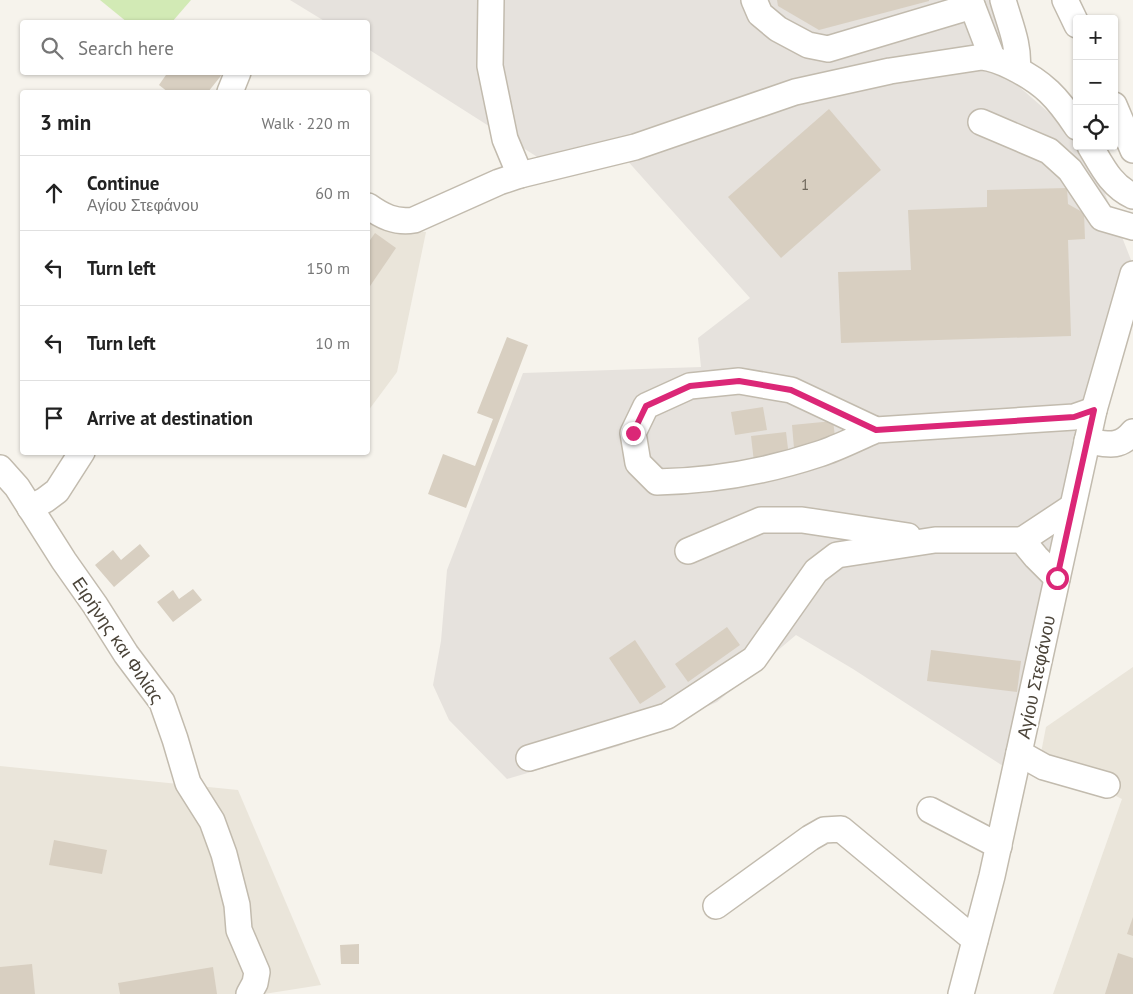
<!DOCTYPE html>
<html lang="en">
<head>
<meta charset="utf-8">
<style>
	:root { --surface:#fff; --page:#f2f2f2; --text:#222; --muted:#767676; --line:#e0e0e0 }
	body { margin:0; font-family:"PT Sans",sans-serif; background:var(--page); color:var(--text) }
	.controls { position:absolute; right:15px; top:15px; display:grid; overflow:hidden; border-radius:5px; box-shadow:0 1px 4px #0004 }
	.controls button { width:45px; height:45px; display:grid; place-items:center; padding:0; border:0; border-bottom:1px solid var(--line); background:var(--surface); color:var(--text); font:25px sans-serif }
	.stop { position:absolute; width:15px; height:15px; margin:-11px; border:4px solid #db2777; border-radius:50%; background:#fff }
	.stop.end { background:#db2777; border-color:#fff; box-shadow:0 1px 5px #0008 }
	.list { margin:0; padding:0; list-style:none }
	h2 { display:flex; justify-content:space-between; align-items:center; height:65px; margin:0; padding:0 20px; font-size:21px }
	h2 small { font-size:16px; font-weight:400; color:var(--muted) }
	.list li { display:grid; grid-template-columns:32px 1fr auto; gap:15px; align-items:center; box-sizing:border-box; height:75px; padding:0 20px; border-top:1px solid var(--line) }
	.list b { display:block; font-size:19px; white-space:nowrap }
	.list p { margin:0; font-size:16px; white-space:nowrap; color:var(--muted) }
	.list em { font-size:16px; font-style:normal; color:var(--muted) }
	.icon { flex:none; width:28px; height:28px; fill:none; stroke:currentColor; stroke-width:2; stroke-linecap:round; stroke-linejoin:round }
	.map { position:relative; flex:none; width:1133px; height:994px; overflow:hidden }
	.search { position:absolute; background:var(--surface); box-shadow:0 1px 4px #0004; left:20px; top:20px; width:350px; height:55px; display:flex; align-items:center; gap:12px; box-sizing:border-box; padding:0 18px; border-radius:5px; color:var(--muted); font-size:19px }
	.panel { position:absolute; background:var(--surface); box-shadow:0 1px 4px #0004; left:20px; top:90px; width:350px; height:365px; border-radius:5px }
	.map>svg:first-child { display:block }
	.residential { fill:#eae5da }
	.industrial { fill:#e6e2dd }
	.green { fill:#d2eab5 }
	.building { fill:#d8cfc1 }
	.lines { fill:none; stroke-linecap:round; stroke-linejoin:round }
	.minor-casing { stroke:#c2bbae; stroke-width:28 }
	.minor { stroke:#fff; stroke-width:25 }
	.route { stroke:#db2777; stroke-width:6 }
	.labels { text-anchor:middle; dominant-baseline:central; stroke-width:4; stroke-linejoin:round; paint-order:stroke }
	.number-label { font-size:15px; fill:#6e675b }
	.street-label { font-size:18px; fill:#4b4439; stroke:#fff }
</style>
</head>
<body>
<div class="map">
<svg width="1133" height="994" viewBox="0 0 1133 994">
	<rect width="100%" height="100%" fill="#f6f3ec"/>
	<g class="residential">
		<path d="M368,215L399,229L426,232L397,372L368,411Z"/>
		<path d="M1133,667V994H1053L1122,799L1040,758L1046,727Z"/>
		<path d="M0,766L238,790L321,985L264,994H0Z"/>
	</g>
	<g class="industrial">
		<path d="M290,0H997L1007,47L944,54L643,138L542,160L368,49V22H326Z"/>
		<path d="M957,66L1000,70L1070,131L1077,140V146H1081L1093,163L1131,260L1107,349L1065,481L1003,766L853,669L796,635L717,702L619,746L507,779L449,720L433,685L441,641L447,570L523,373L701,367L698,338L750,298L625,158L799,98Z"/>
	</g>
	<path class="green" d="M100,0H191L172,22H127Z"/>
	<g class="building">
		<path d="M777,0H929V1L819,30L778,6Z"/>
		<path d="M168,72H224L208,92H168L159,85Z"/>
		<path d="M829,109L881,170L781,258L728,197Z"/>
		<path d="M1067,188L1068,204L1084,213L1085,239L1068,240L1071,336L841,343L838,272L911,270L908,210L987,207V190Z"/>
		<path d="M375,233L396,248L368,289V243Z"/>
		<path d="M507,337L528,345L466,508L428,494L443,454L475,466L493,419L477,413Z"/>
		<path d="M763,407L767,430L735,435L731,412Z"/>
		<path d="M833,421L836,444L794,448L792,425Z"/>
		<path d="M786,432L789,457L754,462L751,436Z"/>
		<path d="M140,544L150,556L114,587L95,565L113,550L121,560Z"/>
		<path d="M193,589L202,600L173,622L157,602L173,590L179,599Z"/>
		<path d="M727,627L740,645L688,682L675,664Z"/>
		<path d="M635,640L666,687L640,704L609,658Z"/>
		<path d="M931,650L1021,661L1017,692L927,681Z"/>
		<path d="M54,840L107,850L102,874L49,865Z"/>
		<path d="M1133,917V936L1127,934Z"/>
		<path d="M359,944V964H341L340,945Z"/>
		<path d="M1118,953L1133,958V994H1105Z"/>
		<path d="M32,964L35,994H0V967Z"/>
		<path d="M213,967L217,994H120L118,983Z"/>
	</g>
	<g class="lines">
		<defs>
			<g id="minor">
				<path d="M491,0L490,66L505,139L520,175"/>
				<path d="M754,0L760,14L778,29L808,45L828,49L972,6"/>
				<path d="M970,0L990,52L991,58"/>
				<path d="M1003,0C1009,22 1020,46 1017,69"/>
				<path d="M1065,0L1077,25"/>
				<path d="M230,92L238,72"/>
				<path d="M1114,105L1133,150"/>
				<path d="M981,122L1049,151L1070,170L1102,218L1133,227"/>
				<path d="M1090,146C1102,166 1111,186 1133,196"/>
				<path d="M368,206C382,216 395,223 414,220L499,182L520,175L635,147L795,92L890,71L982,57C993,58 1002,62 1012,67C1044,83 1057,97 1077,127"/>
				<path d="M876,430C857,438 838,448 819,454C768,471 711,481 657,482L638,463L633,433L646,406L690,386L739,381L791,390L876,430L1074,417L1094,410"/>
				<path d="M1087,441C1107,444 1119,449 1133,432"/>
				<path d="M0,468L17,487L64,561L95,605L126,654L162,702L175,739L188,783L212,821L224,854L237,905L239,930L257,972L255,983L249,994"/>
				<path d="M30,508L45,500L57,491L82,452"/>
				<path d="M1022,540L1072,507"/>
				<path d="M688,551L761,520H802L908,536"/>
				<path d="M1019,753L1044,767L1107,785"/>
				<path d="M529,758L667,716L754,659L816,571L837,555L935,540H1022L1036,557L1057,578"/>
				<path d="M930,810L999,846"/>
				<path d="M716,906L810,838L824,830L841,829L975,940"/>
				<path d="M961,994L992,876L1094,410L1133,274"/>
			</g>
		</defs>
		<use href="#minor" class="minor-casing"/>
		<use href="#minor" class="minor"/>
	</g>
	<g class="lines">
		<path class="route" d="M633,433L646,406L690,386L739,381L791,390L876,430L1074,417L1094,410L1057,578"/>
	</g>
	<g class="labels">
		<g class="number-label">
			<text x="805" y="184">1</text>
		</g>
		<g class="street-label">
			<text transform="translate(118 640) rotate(56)">Ειρήνης και Φιλίας</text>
			<text transform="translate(1036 677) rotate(-78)">Αγίου Στεφάνου</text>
		</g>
	</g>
</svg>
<div class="controls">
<button>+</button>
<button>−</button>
<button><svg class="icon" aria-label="locate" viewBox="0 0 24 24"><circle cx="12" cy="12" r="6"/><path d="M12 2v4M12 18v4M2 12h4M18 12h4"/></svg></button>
</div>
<div class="stop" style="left:1057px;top:578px"></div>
<div class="stop end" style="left:633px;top:433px"></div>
<div class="search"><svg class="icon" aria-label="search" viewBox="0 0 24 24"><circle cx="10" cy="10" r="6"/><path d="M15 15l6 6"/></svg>Search here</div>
<section class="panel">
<h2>3 min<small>Walk · 220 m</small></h2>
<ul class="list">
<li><svg class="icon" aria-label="ahead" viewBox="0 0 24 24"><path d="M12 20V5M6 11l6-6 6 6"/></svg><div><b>Continue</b><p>Αγίου Στεφάνου</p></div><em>60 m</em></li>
<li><svg class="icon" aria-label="left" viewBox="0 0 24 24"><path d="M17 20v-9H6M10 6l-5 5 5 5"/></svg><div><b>Turn left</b></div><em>150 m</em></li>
<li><svg class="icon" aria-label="left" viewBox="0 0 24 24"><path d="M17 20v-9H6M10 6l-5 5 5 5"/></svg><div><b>Turn left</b></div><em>10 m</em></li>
<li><svg class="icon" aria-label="arrive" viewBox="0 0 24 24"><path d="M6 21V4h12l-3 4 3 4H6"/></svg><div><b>Arrive at destination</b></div></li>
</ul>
</section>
</div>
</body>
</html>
